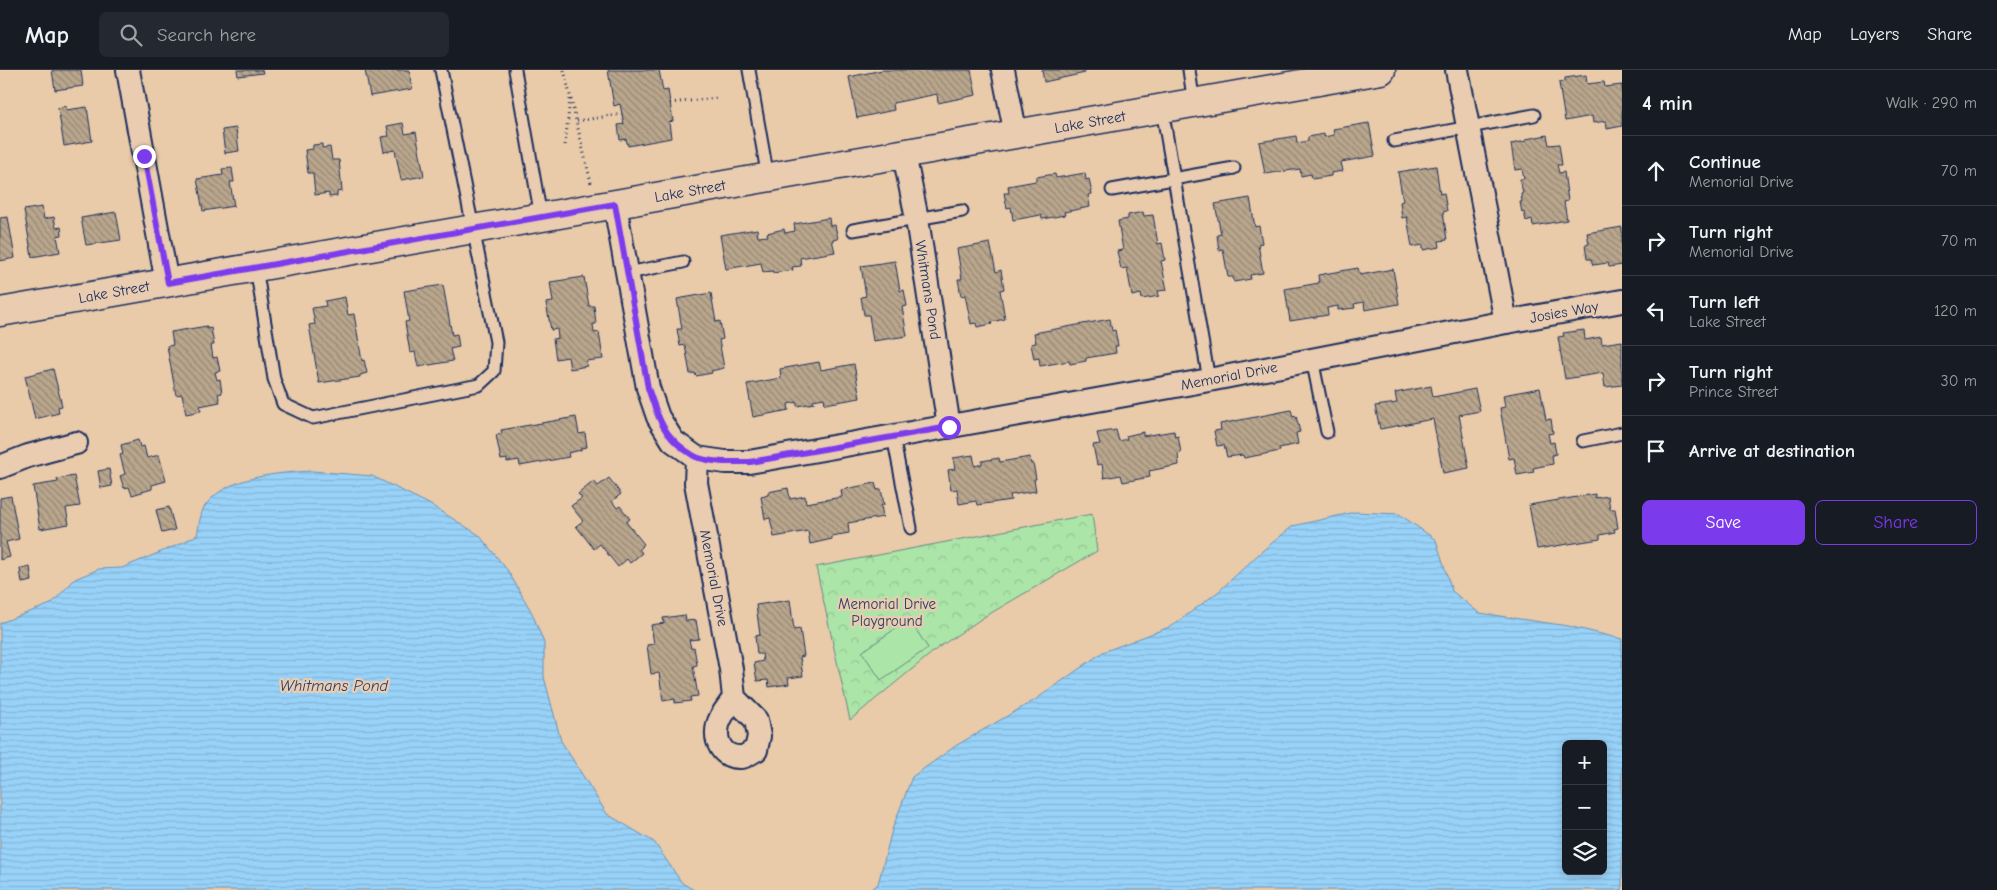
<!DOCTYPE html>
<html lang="en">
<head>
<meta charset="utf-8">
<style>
	:root { --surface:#171b24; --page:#242831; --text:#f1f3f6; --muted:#9ea1a6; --line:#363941; --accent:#7c3aed }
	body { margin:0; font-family:"Comic Neue",sans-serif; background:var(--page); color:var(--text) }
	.controls { position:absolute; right:15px; bottom:15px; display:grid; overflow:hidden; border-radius:8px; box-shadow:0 2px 8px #0003 }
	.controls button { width:45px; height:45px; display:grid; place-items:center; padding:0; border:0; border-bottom:1px solid var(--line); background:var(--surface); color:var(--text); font:25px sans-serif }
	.stop { position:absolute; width:15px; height:15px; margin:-11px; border:4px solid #7c3aed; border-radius:50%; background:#fff }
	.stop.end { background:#7c3aed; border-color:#fff; box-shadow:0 1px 5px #0008 }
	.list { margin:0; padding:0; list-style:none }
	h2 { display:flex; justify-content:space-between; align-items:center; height:65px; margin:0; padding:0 20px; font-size:21px }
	h2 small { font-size:16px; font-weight:400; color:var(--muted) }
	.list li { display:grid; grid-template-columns:32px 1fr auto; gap:15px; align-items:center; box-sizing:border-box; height:70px; padding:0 20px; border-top:1px solid var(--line) }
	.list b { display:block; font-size:19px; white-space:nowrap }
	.list p { margin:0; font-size:16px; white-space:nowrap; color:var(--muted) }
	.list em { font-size:16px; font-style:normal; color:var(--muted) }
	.actions { display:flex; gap:10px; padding:15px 20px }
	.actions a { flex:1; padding:11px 0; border:1px solid var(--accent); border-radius:8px; text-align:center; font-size:18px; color:var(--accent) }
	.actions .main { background:var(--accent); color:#fff }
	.icon { flex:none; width:28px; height:28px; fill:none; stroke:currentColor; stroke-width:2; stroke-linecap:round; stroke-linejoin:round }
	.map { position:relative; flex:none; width:1622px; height:820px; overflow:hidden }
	header { display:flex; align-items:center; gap:30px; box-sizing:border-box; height:70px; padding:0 25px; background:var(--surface); border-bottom:1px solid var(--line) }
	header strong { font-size:24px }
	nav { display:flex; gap:28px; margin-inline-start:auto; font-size:18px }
	.search { width:350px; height:45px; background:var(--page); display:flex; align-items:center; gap:12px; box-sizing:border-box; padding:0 18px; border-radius:8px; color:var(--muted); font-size:19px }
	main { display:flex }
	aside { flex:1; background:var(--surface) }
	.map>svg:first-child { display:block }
	.forest { fill:url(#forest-crowns); stroke:#648a83 }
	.garden { fill:#ace5a8; stroke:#648a83 }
	.water { fill:url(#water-rules); stroke:#6691ba; fill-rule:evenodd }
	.building { fill:url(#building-back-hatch); stroke:#1b2f5e }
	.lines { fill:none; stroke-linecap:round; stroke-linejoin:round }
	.service-casing { stroke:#1b2f5e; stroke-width:15 }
	.minor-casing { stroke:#1b2f5e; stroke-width:26 }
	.tertiary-casing { stroke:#1b2f5e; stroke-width:31 }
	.path { stroke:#1b2f5e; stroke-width:3; stroke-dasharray:1 4; stroke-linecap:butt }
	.service { stroke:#eaccb0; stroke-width:11 }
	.minor { stroke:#eaccb0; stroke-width:22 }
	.tertiary { stroke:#eaccb0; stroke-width:28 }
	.route { stroke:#7c3aed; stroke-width:6 }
	.labels { text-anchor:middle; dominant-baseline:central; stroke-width:4.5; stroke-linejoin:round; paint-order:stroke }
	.street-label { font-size:15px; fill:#1b2f5e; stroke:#eaccb0 }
	.park-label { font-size:15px; fill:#2a4165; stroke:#eaccb0 }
	.water-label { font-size:16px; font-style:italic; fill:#283f6d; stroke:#eaccb0 }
</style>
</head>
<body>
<header>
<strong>Map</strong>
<div class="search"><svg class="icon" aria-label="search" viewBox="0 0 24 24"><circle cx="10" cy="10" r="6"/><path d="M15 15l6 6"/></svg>Search here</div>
<nav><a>Map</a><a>Layers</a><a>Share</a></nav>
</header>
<main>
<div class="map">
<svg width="1622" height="820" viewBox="0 0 1622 820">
	<defs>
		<pattern id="forest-crowns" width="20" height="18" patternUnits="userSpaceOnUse" patternTransform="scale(1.25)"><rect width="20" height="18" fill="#ace5a8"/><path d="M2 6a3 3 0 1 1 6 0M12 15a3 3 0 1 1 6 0" fill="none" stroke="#93c593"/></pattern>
		<pattern id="water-rules" width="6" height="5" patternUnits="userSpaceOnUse" patternTransform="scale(1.25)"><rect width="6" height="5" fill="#98d2f8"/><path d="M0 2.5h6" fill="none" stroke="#82b5d7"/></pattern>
		<pattern id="building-back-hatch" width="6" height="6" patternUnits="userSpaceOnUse" patternTransform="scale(1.25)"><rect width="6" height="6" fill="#b9a68c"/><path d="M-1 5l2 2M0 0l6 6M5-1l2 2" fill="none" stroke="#968876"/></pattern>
	</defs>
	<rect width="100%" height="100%" fill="#e9caa9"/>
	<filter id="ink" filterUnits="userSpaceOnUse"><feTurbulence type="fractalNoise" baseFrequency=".02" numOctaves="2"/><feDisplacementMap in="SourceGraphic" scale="10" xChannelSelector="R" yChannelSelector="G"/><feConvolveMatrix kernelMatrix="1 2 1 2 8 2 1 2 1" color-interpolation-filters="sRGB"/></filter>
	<g filter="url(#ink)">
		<path class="forest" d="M1092,444L1097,481L984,547L939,577L850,650L816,497Z"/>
		<path class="garden" d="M909,549L928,578L881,610L862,582Z"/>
		<g class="water">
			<path d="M312,401L372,406L429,434L479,465L508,501L532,543L544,573V607L561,671L607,744L654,772L682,813L694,820H0V553L51,534L75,509L99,499L122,498L180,474L197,465C199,457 200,443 205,436C226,406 278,403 312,401Z"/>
			<path d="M1355,442L1399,444L1436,470L1452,521L1479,543L1568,556L1622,569V820H871L878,814L892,760L912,707L957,675L1035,630L1103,582L1172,556L1218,522L1261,482L1293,456ZM1566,674H1603V801H1566Z"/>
		</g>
		<g class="building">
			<path d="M52,0H81L83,16L55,20Z"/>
			<path d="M237,0H262L263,3L238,6Z"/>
			<path d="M365,0H409L412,19L370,26Z"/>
			<path d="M608,0H659L663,21L668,20L673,51L669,52L671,68L628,76L626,69L620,70L618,55L624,54L620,34L614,36Z"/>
			<path d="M882,0H971L976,25L938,33L937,24L893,33L894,40L857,48L849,7Z"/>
			<path d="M1042,0H1084L1085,3L1044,12Z"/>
			<path d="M1586,5L1587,14L1604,12L1605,17L1622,15V56L1607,59L1606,51L1593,53L1592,46L1565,51L1559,13L1565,11V8Z"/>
			<path d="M66,36V40L87,37L92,71L64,76L58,38Z"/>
			<path d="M403,53L405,64L416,62L424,106L401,110L395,80L384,82L381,67L389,66L387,56Z"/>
			<path d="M1369,53L1375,86L1341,92L1343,101L1331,103V106L1312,109L1311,104L1301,106L1300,99L1265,104L1259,72L1296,66L1297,73L1308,71V67L1324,64V67L1334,65L1333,59Z"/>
			<path d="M236,58L239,81L225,83L222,60Z"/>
			<path d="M1547,65L1549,75L1559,74L1562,95H1557L1559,103L1564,102L1568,131L1564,132L1567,150L1533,156L1532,149L1526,151L1524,142L1522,143L1520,132H1522L1521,124L1523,123L1520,109H1524L1522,99L1515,100L1511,74L1526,71V69Z"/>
			<path d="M322,74V78L330,77L332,90H339L342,121L337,122V126L329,127V123L315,125L313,103H308L305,80L313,79V75Z"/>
			<path d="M1436,96L1440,124L1444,123L1447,141L1443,142L1447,170L1439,171L1440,177L1423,180V175L1412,177L1407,147L1402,148L1400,132L1403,131L1398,102Z"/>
			<path d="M232,98L234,112H230L234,136L203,141L197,109L223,105L222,99Z"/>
			<path d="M1085,103L1086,110L1089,109L1092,124L1088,125L1090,137L1064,142L1065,145L1042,149L1041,145L1013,150L1011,137L1007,138L1004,123H1009L1008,116L1036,111V107L1055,104L1056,108Z"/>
			<path d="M1250,128L1255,157L1259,156L1262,173L1258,174L1263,203L1250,205L1251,209L1234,212L1233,207H1228L1223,179L1219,180L1217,165L1221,164L1215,134Z"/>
			<path d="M42,137L44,149L54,147L56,158L61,157L62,165L57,166L60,182L32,187L24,140Z"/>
			<path d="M116,142L121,170L86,175L81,148Z"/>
			<path d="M1143,142L1144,146L1153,145L1158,174L1162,173L1165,190L1161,191L1167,220L1158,221L1159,226L1142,229L1141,224L1132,226L1127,198L1121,199L1117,181L1123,180L1118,151L1128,149V145Z"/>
			<path d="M8,147L15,188L0,191V148Z"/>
			<path d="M829,148L830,156L835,155L838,169L832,170L835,182L800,188L801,196L792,197L793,200L773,203V201L763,202L761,193L726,199L720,165L757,159L758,167L768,166L767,163L784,159L785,163L795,161L794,154Z"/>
			<path d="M1622,157V195L1609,197L1608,193L1593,195L1591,189H1587L1585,175L1589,174L1587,163Z"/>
			<path d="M990,173L996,202L1001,200L1004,219L1000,220L1005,249L991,252L992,254L977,257L976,253L971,254L965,225L961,226L958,209H962L957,179Z"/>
			<path d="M895,191L900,221L904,220L907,236L902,237L907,266L873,271L869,245H864L861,227L866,226L861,196Z"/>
			<path d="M1358,198L1360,205L1393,199L1399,234L1365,240L1364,232L1354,234L1355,238L1338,240V236L1327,238L1328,245L1290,251L1285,219L1319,213L1318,205Z"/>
			<path d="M584,207L589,236H594L596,254H593L594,263L599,262L603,289L586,291L587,296L570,299L568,287L556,289L553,269L558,268L557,259L551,260L546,233L553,232L550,212Z"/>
			<path d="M443,215L452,265L457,264L459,277L450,279L453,291L418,297L415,282L410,283L405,252L409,251L404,221Z"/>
			<path d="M711,223L716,252L720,251L723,269L719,270L724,298L711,301L712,303L696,306L695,303L690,304L685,275L680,276L677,259H682L677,229Z"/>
			<path d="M345,227L348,245L354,244L362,291L364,290L367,303L360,305V307L319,313L309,255L315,254L312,238L326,236L325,231Z"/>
			<path d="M1110,249L1112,261L1115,260L1118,276H1115L1116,283L1086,288V291L1070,294L1069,291L1040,296L1039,288L1034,289L1031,274L1036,273L1034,263Z"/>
			<path d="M207,256V259L211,258L214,275H211L213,288L217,287L220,301L215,302L217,310L220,309L222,323L218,324L220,332L200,336L201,341L186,344L182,324L176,325L167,276L173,275L171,262Z"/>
			<path d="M1584,260L1585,270L1601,267L1602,274L1622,271V315L1605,317L1603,303L1565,309L1558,267L1564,266L1563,263Z"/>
			<path d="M819,292L821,300L854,294L860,328L825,334L824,328L813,330L814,333L797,336V332L788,334L789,340L753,347L747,314L781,308L780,299Z"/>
			<path d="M53,299L62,336L58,337L59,343L35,349L25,306Z"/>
			<path d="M1431,316L1433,327L1475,319L1480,341L1459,345L1469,398L1443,403L1433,349L1380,359L1375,336L1397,333L1395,323Z"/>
			<path d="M1540,318L1546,350L1551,349L1553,363L1548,364L1550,373L1554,372L1556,384L1552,385L1553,394L1533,398L1534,402L1517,405L1514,388L1509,389L1500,338L1505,337L1503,325Z"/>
			<path d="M1291,340L1293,347L1296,346L1300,362L1296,363L1298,374L1279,378L1280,381L1244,388L1243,385L1227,387L1224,375L1217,376L1214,361L1221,360L1220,354Z"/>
			<path d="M576,347L579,364L585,363L587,377L581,378V380L568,383L569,387L520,396L519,390L507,392V389L501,390L496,365L502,364L501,360Z"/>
			<path d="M1116,360L1119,371L1127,369L1126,366L1143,362V366L1174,361L1175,367L1178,366L1181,383L1178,384L1179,395L1149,401L1150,407L1123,412L1121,405L1104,408L1102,394L1097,395L1093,375L1100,374L1097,363Z"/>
			<path d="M138,370L140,377L144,376L147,388L159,385L166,411L152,415V419L132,425L129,417L124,418L120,406L125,404L120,385L123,384L121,375Z"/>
			<path d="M973,385L975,396L982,394V391L999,388L1000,392L1030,387L1031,394L1033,393L1036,409H1034L1036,421L1010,425L1011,430L977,435L976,431L959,434L957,419L951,420L948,400L955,399L953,388Z"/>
			<path d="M109,399L112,416L101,418L98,401Z"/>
			<path d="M74,406L80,436L66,438L69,454L40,459L33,416L58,412L57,409Z"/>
			<path d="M609,408L621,424L612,431L617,438L620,436L630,449L626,452L644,474L639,479L642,483L630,493L627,489L618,497L600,474L594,479L576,456L583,451L571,436L582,428L578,424L594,411L598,416Z"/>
			<path d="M875,413L877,420L881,419L884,435H881L883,447L848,453L849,463L832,466V469L810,474L808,461L774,467L770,448L765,449L761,427L768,425V422L788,418L790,429L805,426L806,433L842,427L841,420Z"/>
			<path d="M1595,424V428L1608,426L1610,439H1615L1618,458L1614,459L1615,462L1600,465V469L1537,479L1529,435Z"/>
			<path d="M11,426L19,469L6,472L10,487L0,490V428Z"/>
			<path d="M169,437L175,460L162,463L156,440Z"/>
			<path d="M30,497L32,511L22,513L20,499Z"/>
			<path d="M790,530L794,560L800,559L804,586L800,587L803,606L788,608L789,614L769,617L768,610L757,611L754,593L763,591L762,584H757L755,566L760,565L756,535Z"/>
			<path d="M685,545L686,551L696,550L699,569L689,570L691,578L694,577L697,595L693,596L698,626L690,627L691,631L675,633V629L663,631L659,603L651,604L647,575L654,574L651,555L664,553L663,548Z"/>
		</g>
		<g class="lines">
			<defs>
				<g id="service">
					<path d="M515,0L541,147"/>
					<path d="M749,0L768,108"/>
					<path d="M1189,0L1194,34"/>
					<path d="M1162,39L1209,310"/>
					<path d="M1394,71L1534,45"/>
					<path d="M1112,120L1234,98"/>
					<path d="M853,160L962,141"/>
					<path d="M256,197L274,309L283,334L313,348L479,315L494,301L496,272L441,0"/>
					<path d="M628,203L683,192"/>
					<path d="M1312,289L1327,362"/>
					<path d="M893,366L911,458"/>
					<path d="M1583,371L1622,363"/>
				</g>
				<g id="minor">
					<path d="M128,0L167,213"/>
					<path d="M1003,0L1016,65"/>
					<path d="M904,84L917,149L949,357"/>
					<path d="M615,135L648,318L658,347L673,371L697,388L725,392H749L1209,310L1506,252L1457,0"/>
					<path d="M1506,252L1622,231"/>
					<path d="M697,388L696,413L731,599L734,628L756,650L759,666L756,680C751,682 746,687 741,687C722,688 714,671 718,655C720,645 729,636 734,628"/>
					<path d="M0,397L28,386L76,373"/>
				</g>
				<path id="tertiary" d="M0,242L1381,0"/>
			</defs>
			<use href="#service" class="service-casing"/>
			<use href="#minor" class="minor-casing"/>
			<use href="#tertiary" class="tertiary-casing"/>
			<g class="path">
				<path d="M564,0L591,113"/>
				<path d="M670,33L717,28"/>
				<path d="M577,51L622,44"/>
				<path d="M565,75L570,29"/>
			</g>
			<use href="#service" class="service"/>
			<use href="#minor" class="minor"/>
			<use href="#tertiary" class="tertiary"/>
		</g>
	</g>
	<g class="lines" filter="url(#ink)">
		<path class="route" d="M144,86L168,213L615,134L648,318C657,344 662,364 685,380C690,383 694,387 699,388C715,393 733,392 750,392L949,357"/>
	</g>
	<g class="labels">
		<g class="street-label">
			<text transform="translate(1090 52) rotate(-10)">Lake Street</text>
			<text transform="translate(690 121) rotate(-10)">Lake Street</text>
			<text transform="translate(928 220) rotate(81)">Whitmans Pond</text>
			<text transform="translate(114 222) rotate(-10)">Lake Street</text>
			<text transform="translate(1564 242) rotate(-10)">Josies Way</text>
			<text transform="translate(1229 306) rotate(-11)">Memorial Drive</text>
			<text transform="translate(714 508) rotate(79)">Memorial Drive</text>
		</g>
		<g class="park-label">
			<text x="887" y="534">Memorial Drive<tspan x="887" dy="17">Playground</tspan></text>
		</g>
		<g class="water-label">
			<text x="334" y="616">Whitmans Pond</text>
		</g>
	</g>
</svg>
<div class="controls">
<button>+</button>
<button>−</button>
<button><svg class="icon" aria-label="layers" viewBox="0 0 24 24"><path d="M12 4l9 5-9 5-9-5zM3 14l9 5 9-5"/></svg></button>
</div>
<div class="stop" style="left:949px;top:357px"></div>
<div class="stop end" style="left:144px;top:86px"></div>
</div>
<aside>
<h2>4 min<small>Walk · 290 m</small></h2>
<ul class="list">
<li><svg class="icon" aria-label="ahead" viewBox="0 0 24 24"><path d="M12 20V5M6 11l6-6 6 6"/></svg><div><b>Continue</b><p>Memorial Drive</p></div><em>70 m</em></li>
<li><svg class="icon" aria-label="right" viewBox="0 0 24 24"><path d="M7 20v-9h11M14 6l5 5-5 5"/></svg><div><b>Turn right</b><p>Memorial Drive</p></div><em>70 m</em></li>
<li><svg class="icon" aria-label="left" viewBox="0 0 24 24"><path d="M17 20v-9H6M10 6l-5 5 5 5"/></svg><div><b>Turn left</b><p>Lake Street</p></div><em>120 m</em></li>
<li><svg class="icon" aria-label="right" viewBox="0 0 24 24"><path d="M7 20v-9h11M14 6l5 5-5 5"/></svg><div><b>Turn right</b><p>Prince Street</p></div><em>30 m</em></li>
<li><svg class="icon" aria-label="arrive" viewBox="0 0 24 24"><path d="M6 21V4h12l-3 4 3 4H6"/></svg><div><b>Arrive at destination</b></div></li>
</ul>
<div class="actions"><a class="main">Save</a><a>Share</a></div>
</aside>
</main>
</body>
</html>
